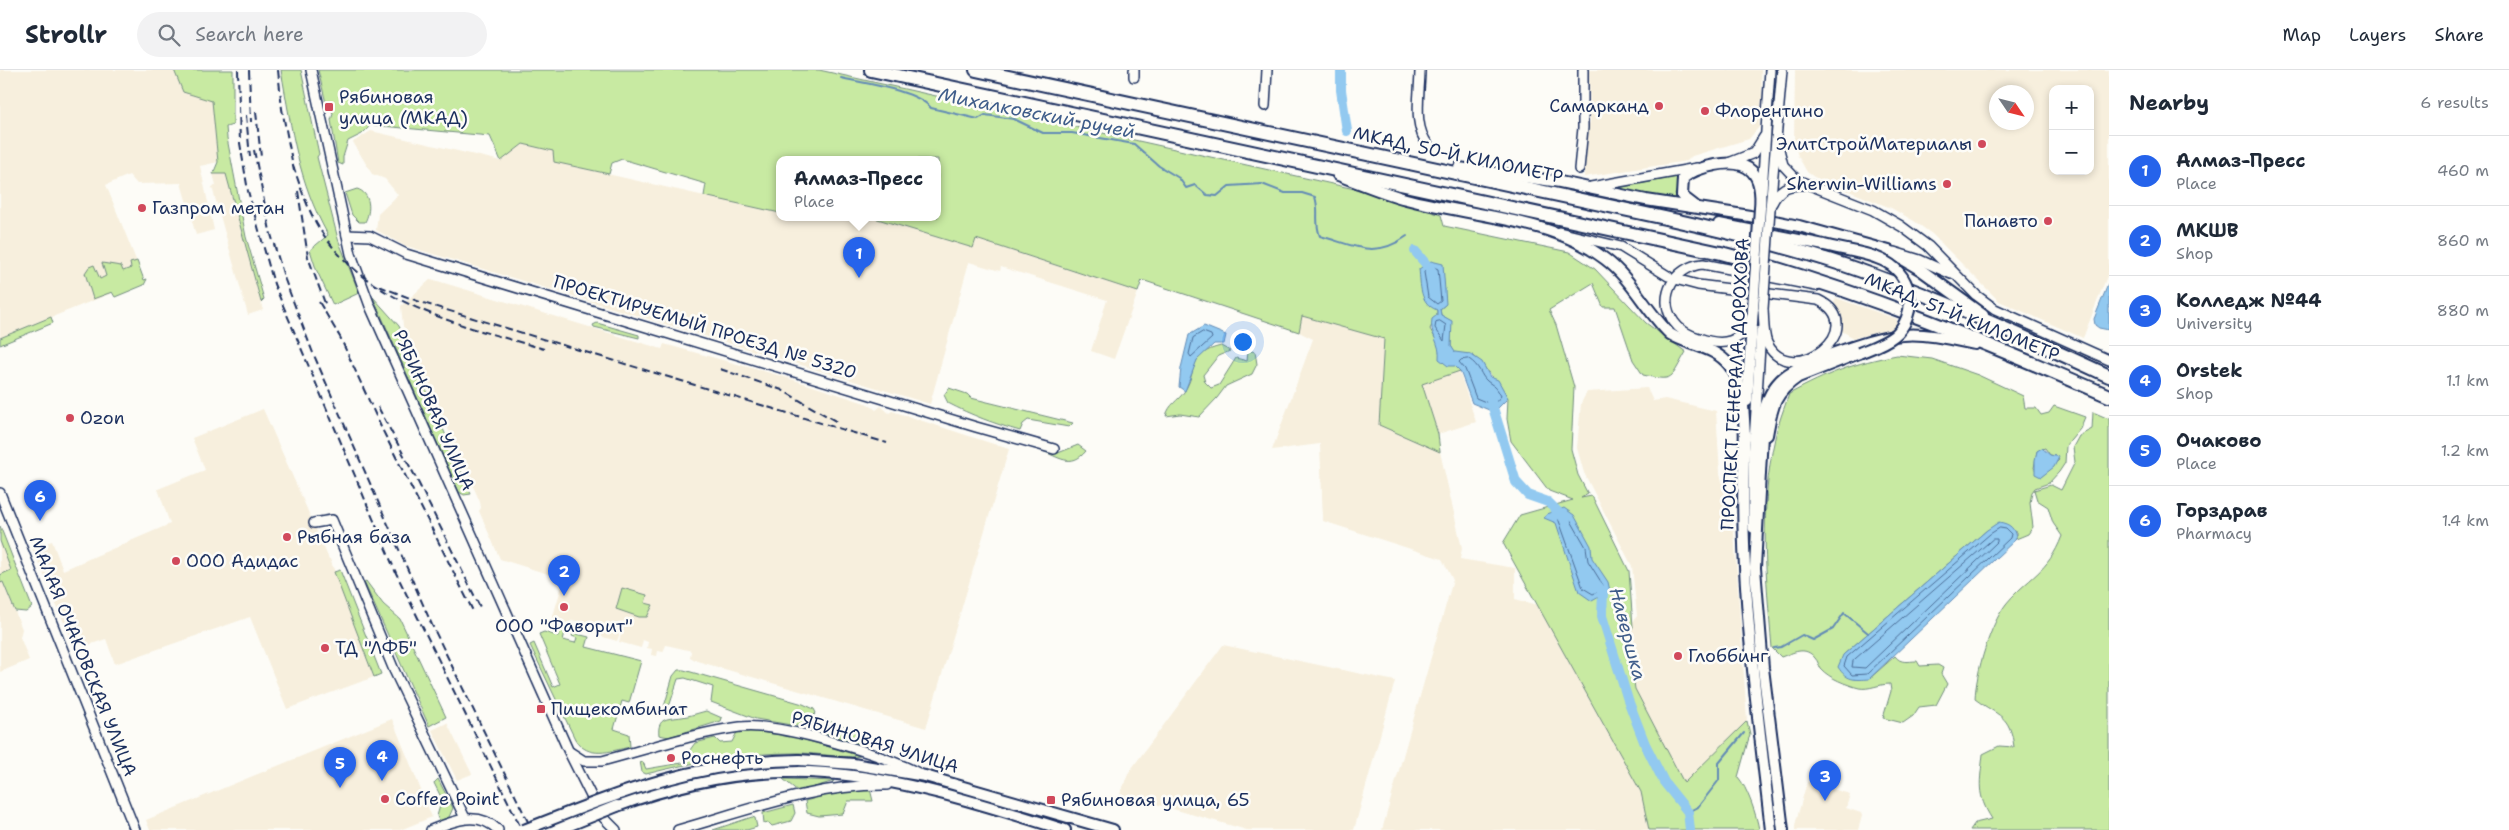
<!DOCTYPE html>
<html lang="en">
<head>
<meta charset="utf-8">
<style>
	:root { --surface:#fff; --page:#f2f2f3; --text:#1f2937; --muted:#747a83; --line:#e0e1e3; --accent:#2563eb }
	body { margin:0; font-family:"Shantell Sans",sans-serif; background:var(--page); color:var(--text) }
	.controls { position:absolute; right:15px; top:15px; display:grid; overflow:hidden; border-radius:10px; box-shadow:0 2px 8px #0003 }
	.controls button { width:45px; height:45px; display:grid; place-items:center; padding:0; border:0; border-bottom:1px solid var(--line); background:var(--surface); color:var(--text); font:25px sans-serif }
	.compass { position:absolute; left:1989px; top:15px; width:45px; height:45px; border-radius:50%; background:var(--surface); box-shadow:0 2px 8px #0003; rotate:125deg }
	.you { position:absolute; left:1242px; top:271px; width:18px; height:18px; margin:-12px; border:4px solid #fff; border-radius:50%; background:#1a73e8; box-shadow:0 0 0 8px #1a73e833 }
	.badge { display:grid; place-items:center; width:32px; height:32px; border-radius:50%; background:var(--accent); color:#fff; font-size:16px; font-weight:700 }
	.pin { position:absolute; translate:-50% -41px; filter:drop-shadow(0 1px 2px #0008) }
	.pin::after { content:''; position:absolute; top:26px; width:18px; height:15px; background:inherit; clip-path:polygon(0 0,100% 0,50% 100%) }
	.popup { position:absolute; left:776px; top:86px; width:165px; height:65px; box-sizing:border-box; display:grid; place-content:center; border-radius:10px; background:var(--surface); filter:drop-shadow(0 1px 4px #0005); font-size:16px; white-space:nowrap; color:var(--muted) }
	.popup b { font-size:19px; color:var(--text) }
	.popup::after { content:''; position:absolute; left:50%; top:100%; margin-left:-10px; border:10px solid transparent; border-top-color:var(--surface) }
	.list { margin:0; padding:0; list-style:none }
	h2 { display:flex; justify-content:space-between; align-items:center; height:65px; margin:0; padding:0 20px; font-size:21px }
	h2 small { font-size:16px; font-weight:400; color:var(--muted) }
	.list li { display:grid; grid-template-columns:32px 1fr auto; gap:15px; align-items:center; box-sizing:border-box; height:70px; padding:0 20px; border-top:1px solid var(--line) }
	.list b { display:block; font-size:19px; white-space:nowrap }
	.list p { margin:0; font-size:16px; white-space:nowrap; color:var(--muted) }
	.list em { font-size:16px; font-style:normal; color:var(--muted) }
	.icon { flex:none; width:28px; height:28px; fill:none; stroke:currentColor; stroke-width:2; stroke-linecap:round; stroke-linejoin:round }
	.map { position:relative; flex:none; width:2109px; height:760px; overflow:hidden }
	header { display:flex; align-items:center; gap:30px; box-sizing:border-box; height:70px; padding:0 25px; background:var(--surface); border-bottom:1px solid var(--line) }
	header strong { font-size:24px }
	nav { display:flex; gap:28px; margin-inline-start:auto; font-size:18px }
	.search { width:350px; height:45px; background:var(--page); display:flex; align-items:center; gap:12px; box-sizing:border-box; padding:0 18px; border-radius:28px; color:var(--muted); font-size:19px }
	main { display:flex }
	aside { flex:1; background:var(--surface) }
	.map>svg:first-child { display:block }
	.built { fill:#f7efdd; fill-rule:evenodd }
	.green { fill:#c8eaa2; stroke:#728c80; fill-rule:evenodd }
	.water { fill:#92c9f0; stroke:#628bb6 }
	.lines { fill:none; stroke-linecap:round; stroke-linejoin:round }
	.shore { stroke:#4b6d98; stroke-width:1 }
	.stream { stroke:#628bb6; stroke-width:2 }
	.river { stroke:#92c9f0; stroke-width:10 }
	.minor-casing { stroke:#1b2f5e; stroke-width:12 }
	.major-casing { stroke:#1b2f5e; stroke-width:14 }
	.highway-casing { stroke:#1b2f5e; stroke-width:16 }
	.minor { stroke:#fdfcf7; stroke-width:9 }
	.major { stroke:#fdfcf7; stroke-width:10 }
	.highway { stroke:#fdfcf7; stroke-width:12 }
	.rail { stroke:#1b2f5e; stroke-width:2; stroke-dasharray:8 4; stroke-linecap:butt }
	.minor-bridge-casing { stroke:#1b2f5e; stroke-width:12; stroke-linecap:butt }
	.major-bridge-casing { stroke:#1b2f5e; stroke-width:14; stroke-linecap:butt }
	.minor-bridge { stroke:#fdfcf7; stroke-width:9 }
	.major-bridge { stroke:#fdfcf7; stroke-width:10 }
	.poi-dot { fill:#d1495b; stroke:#fdfcf7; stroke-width:2 }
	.labels { text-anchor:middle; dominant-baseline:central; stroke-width:5; stroke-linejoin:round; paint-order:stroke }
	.poi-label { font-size:18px; fill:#1b2f5e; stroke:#fdfcf7; text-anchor:start }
	.street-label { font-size:18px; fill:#1b2f5e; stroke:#fdfcf7 }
	.water-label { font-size:19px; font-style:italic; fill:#3f5d8a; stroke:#fdfcf7 }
</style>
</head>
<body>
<header>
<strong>Strollr</strong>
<div class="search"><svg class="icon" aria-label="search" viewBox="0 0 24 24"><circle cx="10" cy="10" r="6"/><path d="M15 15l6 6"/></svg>Search here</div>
<nav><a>Map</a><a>Layers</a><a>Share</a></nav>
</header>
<main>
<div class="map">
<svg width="2109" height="760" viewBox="0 0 2109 760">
	<rect width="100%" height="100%" fill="#fdfcf7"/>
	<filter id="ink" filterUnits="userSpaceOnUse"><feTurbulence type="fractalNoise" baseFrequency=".02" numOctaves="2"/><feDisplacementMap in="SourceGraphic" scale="10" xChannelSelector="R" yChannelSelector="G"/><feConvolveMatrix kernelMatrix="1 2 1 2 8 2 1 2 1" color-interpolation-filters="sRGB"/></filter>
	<g filter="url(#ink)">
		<g class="built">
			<path d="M0,0H174L183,22L212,31L218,92L200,96L214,160L196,165L181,113L137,114L129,105L106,115L144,210L0,268Z"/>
			<path d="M1589,0H1761L1762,28L1759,57L1749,69L1692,86L1687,91L1584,107L1586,63L1590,52Z"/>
			<path d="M1795,0H2109V201L2083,268L1999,231L1932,164L1914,151L1891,138L1814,107L1807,102L1798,86L1794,72ZM2053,19H2090V101H2053ZM1996,22H2026V52H1996Z"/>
			<path d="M371,61L501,91L523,74L554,81V92L780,143V147H871L973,178L976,169L1138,222L1114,289L1091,281L1107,230L1001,197L1000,201L969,192L930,334L403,175L376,160L378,144L398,125L385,109L372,104L353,72Z"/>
			<path d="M226,103L263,240L248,245L212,117L216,115L213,104Z"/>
			<path d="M431,209L662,279L664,274L785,307L868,334L876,340L881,336L889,343L892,341L1009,379L926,658L697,591L690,587L691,581L688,580L666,575L663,582L658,581L657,586L651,585L652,579L647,578L648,572L643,570L641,578L619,572L621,564L620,563L617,571L596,565L598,557L572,550L570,555L552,549L564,509L500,489L479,441L481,438L480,432L403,256L401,236Z"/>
			<path d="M1836,228L1897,249L1896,258L1854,268L1840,260L1839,245L1834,233Z"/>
			<path d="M1302,246L1384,269L1379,355L1440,382L1462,478L1460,489L1515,498V529L1538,535L1641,722L1650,760H1382L1453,510L1442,489L1323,451L1320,374L1272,380L1313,269L1299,262Z"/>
			<path d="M1459,301L1476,352L1438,364L1422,314Z"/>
			<path d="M1647,318L1653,331L1665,329L1716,341L1720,403L1734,462L1747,651L1684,714L1635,619L1623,565L1637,546L1632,496L1584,403L1577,378L1581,333L1587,322Z"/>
			<path d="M263,339L329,489H330L374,607L287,639L250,547L115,594L106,569L83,577L81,570L73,573L51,523L63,518L61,513L52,517L50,511L47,512L32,478L52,471L63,500L170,454L158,419L205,400L192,368Z"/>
			<path d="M0,456L20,505L3,512L22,559L20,567L29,590L0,602Z"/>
			<path d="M1223,575L1395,611L1354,760H1247L1120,724L1129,702Z"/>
			<path d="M392,649L432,747L400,760H150L146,750Z"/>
			<path d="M447,653L472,704L457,710L432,660Z"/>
			<path d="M1807,712L1850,724L1846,738L1861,743L1862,746L1858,760H1795V755Z"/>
		</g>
		<g class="green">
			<path d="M174,0H233V55L226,57L227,68L246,167L264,229L261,232L226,104H213L218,92L212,31L183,22Z"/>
			<path d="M281,0H301L319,84L317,87L338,169L359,223L333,235L316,199L310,180L328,165C298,111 292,61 281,0Z"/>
			<path d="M318,0H819L1377,124L1441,145L1444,156L1569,182L1595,199L1646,253L1686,282C1670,309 1675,312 1643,305L1633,290L1615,237H1603L1593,213L1549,240L1556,255L1574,317L1571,379L1578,405L1588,424L1581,428L1592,426L1629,501L1633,557L1627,566L1635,619L1684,713L1747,651L1750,664L1738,707C1747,717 1757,746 1759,760H1649L1641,722L1503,473L1520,445L1573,430L1549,421L1511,371L1507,349L1508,328C1500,319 1479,286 1470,284C1465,283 1460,285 1455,283L1451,276V251L1441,245L1440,239L1446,234L1437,239V245L1430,259L1441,278L1460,301L1422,314L1438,364L1440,382L1379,355L1384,269L1302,246L1299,262L1142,210L1138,222L976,169L973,178L871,147H938V89H780V143L704,126L706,114L622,89L612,93L609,104L554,92L553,81L523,74L501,91L490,66L371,55L362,64L348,71L343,87V95L338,93L331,50L333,44L330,33H326Z"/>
			<path d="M1681,106L1675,125L1680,131L1617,118Z"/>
			<path d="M357,119C371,123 371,141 365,152H359L352,145L345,123Z"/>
			<path d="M137,191L144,210L147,209L144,215L115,227L112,222L93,229L85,203L89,197L94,195L100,209L106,206L102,193L121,196L123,201L131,198L130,193Z"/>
			<path d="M373,227L399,256L471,424L464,425L459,422Z"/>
			<path d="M51,247L53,253L0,275V268Z"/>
			<path d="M597,253L639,265V268L594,257L593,255Z"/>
			<path d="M1221,276L1230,281L1218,286L1203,305L1205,312L1211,318L1219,315L1236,288L1247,291L1248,280L1255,282L1257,294L1252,304L1226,316L1217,328L1199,347L1180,344L1166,346C1169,334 1178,331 1184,322C1198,301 1187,284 1221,276Z"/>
			<path d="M1897,285L1932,289L1978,305L2023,326L2025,338H2036L2041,345L2049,343L2054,336L2085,347L2080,359L2066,376L2065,393L2059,402L2049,413L2035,418L2032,422L2030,433L2033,457L2028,464L2016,469V462L1987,460L1843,585L1869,609L1895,586C1901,594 1908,591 1917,591L1920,596L1938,595L1943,598L1941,604L1947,614L1936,635L1919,637L1913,646L1903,653L1883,648L1891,621L1890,614C1879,614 1869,620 1859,618C1847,615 1829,608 1821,599C1819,596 1818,591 1815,588C1805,575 1793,583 1781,587L1772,578C1766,508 1759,438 1775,368C1778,353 1784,339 1789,324C1828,303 1854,293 1897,285ZM2045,378L2050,385L2056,386L2059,390L2041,407L2034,398L2037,381Z"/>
			<path d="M949,318L967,324L971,328L1073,353L1069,357L1028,350L1023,354L1020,361C995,354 971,345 948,333L944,325Z"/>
			<path d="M2093,342L2109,349V760H1970L1975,753L1992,749C1976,724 1980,713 1983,684L1999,676L2014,677C2010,644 1999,647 1975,629C1976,602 1990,555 2006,534C2028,507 2048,503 2062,466L2053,453L2048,437L2037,430L2034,420L2051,415L2061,420L2075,392L2073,377L2079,366L2092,359Z"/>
			<path d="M1078,375L1086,381C1071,399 1059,387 1040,380L1058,383Z"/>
			<path d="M0,456L32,537L26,542L15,541L3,512L0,513V505L11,500L0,471Z"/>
			<path d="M340,500L381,604L374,607L334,502Z"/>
			<path d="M366,511L383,534L400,549L446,647L429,656L364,512Z"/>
			<path d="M622,518L647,525L645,533L653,535L647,547H639L616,539Z"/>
			<path d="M560,557L566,559L563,570L575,573L577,568L572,566L573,563L589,567L586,577L641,591L629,633L622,631L614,659L629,664L630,677C610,681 588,690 575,669L530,575L534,573L553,617L560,614L539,564L544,562L558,566Z"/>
			<path d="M678,600H684L803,634L814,639L816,643L803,657L756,649L711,632L713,617L685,608L678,609L670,634L664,637L673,606Z"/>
			<path d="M706,641L722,648L721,651L669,667L659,665C657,647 668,649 682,647C690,646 698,643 706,641Z"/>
			<path d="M825,650L865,663L861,676L813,659L819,651Z"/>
			<path d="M752,661L795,667L860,686C850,689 809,682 793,683C742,683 694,692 646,704L642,702L640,691L643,692L646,699L688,692L687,684L695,673L715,668L720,673L732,672L737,662Z"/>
			<path d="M438,709L453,738L449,747L439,751L437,746L442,729L434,713Z"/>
			<path d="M783,709L834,711L799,722Z"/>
			<path d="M870,719L873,731H848L843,744L819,746L807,743L805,731L843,721Z"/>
			<path d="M793,735L795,743L791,751L772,756L769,753L764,754L763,743Z"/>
			<path d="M752,747L755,748L757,757L747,760H713Z"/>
		</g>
		<g class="water">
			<path d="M1431,191L1443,194L1446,234L1440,239L1441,245L1452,251L1451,276L1455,282L1470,284L1482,292L1490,307L1498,310L1508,328L1494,342L1472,333L1460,301L1455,296H1448L1439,289C1441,273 1429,264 1432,249L1437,245V240C1419,233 1421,216 1419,199Z"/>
			<path d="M2109,212V260L2099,258L2095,255L2094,249Z"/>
			<path d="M1204,256L1226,265L1224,274H1214L1197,290L1185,321L1179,317L1181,298L1189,265Z"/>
			<path d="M2042,378L2050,385L2059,387L2054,397L2041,407L2035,404V390L2037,381Z"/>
			<path d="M1564,438L1574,445L1591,476L1592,488L1608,512L1610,521L1592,531L1579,522L1556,453L1544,448L1547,444Z"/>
			<path d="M1999,452C2010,454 2015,458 2016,469L1869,609C1854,610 1847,611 1838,597L1843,585L1987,460Z"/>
		</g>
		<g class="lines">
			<g class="shore">
				<path d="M1432,196L1438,199L1441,231L1437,234L1428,227L1424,202Z"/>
				<path d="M1440,251L1446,255L1444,271L1435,258L1436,252Z"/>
				<path d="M1203,262L1211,265L1212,268L1191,287L1189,284L1193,268Z"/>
				<path d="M1469,289C1481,297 1480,305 1487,311C1496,318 1495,315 1501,326L1493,335L1476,328L1465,299L1459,292L1461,290Z"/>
				<path d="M1562,444L1570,449L1586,477L1588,491L1603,515V519L1593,524L1583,518L1558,448Z"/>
				<path d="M2000,458L2006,459L2011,464L2010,468L1867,604L1852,605L1844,596L1847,587L1990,464Z"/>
				<path d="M1993,469H1997V472L1865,598L1852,597L1853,591Z"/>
			</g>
			<g class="stream">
				<path d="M841,8C863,13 916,20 931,38L978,49L985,45L1014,49L1043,63H1072L1134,74L1159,96L1179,108L1186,118L1195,115L1207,125L1217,126L1229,116L1262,114L1285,123H1302L1315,127C1320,141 1314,152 1320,166C1354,175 1374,190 1407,166"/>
				<path d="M1774,578L1781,577L1802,565L1813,570L1833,559L1844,543L1868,563"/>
				<path d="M1688,742L1698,737L1719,710V693L1744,663"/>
			</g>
			<g class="river">
				<path d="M1341,0V20L1347,61"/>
				<path d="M1415,181L1431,200L1432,205"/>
				<path d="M1490,328L1516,412L1528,425L1548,432L1566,450"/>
				<path d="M1597,515L1603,523L1602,546L1628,630L1645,674L1664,712L1688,742L1690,760"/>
			</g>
			<defs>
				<g id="minor">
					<path d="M311,0L351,184L370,236L568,680L600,744L616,760"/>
					<path d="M1420,0C1420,25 1412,56 1429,76"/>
					<path d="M1134,7V0"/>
					<path d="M1265,36L1267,0"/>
					<path d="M1776,68L1783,95L1797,110L1873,140L1901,156L1928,176L1976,225L1995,239L2109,290"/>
					<path d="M1731,92L1754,83L1764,67"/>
					<path d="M1579,99L1583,58V0"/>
					<path d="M1591,117L1697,98"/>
					<path d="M1762,121L1770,0"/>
					<path d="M1772,133C1779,119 1788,114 1803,115"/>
					<path d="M1770,139L1782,0"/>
					<path d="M1559,162L1621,177L1668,206"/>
					<path d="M347,165L370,166L406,184L976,357L1054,379"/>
					<path d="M1894,182L1920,190L1951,204"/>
					<path d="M1679,210L1698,215L1818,230C1874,257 1791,322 1767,273C1763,263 1764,250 1763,239"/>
					<path d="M1751,248C1742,273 1723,277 1699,268C1689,265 1680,261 1674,252C1656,227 1675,196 1703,194L1816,216"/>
					<path d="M0,423L135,760"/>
					<path d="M314,453L332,450L394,600L465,748"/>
					<path d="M1753,458V388L1761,261"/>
					<path d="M570,682L584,691H602C647,679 695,663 740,657C778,652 885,685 920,704"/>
					<path d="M431,760C453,751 478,740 498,760"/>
					<path d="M678,760C745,741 816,714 887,715"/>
				</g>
				<g id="major">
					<path d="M1459,98L1560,112L1646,130L1750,146L1799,156L1889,181L1921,200L1983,245"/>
					<path d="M1338,105C1360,113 1383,123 1406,129C1469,146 1552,148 1605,189C1632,209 1646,241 1670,264C1683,272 1699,275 1713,282C1746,299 1743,337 1745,369"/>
					<path d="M1695,136L1682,126L1683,108C1693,100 1703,97 1715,95C1750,88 1763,104 1760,138"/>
					<path d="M1719,154L1824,175"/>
					<path d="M1747,331L1753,238"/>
					<path d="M1745,363C1737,496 1756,628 1771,760"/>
					<path d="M1767,365C1772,338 1773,324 1798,307L1859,283"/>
					<path d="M799,690L853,694L925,706L1113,760"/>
					<path d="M617,736C683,712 754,697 825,703C906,709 988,736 1065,760"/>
					<path d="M1783,760L1763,598L1755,498L1763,346C1766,331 1772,317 1784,307C1802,292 1879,266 1903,265C1927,263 1951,269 1975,274"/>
				</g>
				<g id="highway">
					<path d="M871,0L1721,183C1855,218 1982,271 2109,326"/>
					<path d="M976,0L1665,148C1725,161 1785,176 1844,195C1935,226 2022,266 2109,306"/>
				</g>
			</defs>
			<use href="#minor" class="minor-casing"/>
			<use href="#major" class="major-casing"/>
			<use href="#highway" class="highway-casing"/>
			<use href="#minor" class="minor"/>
			<use href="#major" class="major"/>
			<use href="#highway" class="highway"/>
			<g class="rail">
				<path d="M238,0L240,73L248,121L274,214L396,503L522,760"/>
				<path d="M249,0L251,52"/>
				<path d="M278,0L282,39L294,101"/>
				<path d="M256,42L261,87"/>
				<path d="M246,45L250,87"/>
				<path d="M254,80L270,161L285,210L313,283L432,555L532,760"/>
				<path d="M293,95C300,116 307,138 319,158C368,236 462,255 544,279"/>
				<path d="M298,121L308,187L326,236"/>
				<path d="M379,216L420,232L887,373"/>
				<path d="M319,232L340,267L381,357L473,541"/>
				<path d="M720,299L782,320L839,353"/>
				<path d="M378,337L415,406L480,537"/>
			</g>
			<defs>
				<path id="minor-bridge" d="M1763,239L1770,139"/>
				<g id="major-bridge">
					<path d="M1824,175C1843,180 1868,182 1886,192C1914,207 1918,246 1894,266C1884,274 1871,278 1859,283"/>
					<path d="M1753,238L1760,138"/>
					<path d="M524,760C618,723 696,691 799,690"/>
					<path d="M557,760L617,736"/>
				</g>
			</defs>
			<use href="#minor-bridge" class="minor-bridge-casing"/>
			<use href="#major-bridge" class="major-bridge-casing"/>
			<use href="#minor-bridge" class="minor-bridge"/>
			<use href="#major-bridge" class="major-bridge"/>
		</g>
	</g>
	<g class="poi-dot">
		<circle cx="1659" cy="36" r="5"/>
		<rect x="324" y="32" width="10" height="10" rx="2.5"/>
		<circle cx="1705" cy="41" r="5"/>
		<circle cx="1982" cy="74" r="5"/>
		<circle cx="1947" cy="114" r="5"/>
		<circle cx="142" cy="138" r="5"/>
		<circle cx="2048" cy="151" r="5"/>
		<circle cx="70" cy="348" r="5"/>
		<circle cx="287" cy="467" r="5"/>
		<circle cx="176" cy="491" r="5"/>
		<circle cx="564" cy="537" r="5"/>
		<circle cx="325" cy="578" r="5"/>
		<circle cx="1678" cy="586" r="5"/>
		<rect x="536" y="634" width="10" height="10" rx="2.5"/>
		<circle cx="671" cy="688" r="5"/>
		<circle cx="385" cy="729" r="5"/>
		<rect x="1046" y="725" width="10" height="10" rx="2.5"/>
	</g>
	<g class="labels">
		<g class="poi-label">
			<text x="339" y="27">Рябиновая<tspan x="339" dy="21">улица (МКАД)</tspan></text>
			<text x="1649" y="36" text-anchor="end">Самарканд</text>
			<text x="1715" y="41">Флорентино</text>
			<text x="1972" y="74" text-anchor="end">ЭлитСтройМатериалы</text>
			<text x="1937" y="114" text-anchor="end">Sherwin-Williams</text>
			<text x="152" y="138">Газпром метан</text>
			<text x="2038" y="151" text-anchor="end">Панавто</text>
			<text x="80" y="348">Ozon</text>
			<text x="297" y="467">Рыбная база</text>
			<text x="186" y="491">ООО Адидас</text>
			<text x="564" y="556" text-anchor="middle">ООО "Фаворит"</text>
			<text x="335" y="578">ТД "ЛФБ"</text>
			<text x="1688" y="586">Глоббинг</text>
			<text x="551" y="639">Пищекомбинат</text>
			<text x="681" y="688">Роснефть</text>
			<text x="395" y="729">Coffee Point</text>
			<text x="1061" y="730">Рябиновая улица, 65</text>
		</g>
		<g class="street-label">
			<text transform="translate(1458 85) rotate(12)">МКАД, 50-Й КИЛОМЕТР</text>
			<text transform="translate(1962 247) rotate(22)">МКАД, 51-Й КИЛОМЕТР</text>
			<text transform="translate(705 257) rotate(17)">ПРОЕКТИРУЕМЫЙ ПРОЕЗД № 5320</text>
			<text transform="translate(1735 314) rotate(-87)">ПРОСПЕКТ ГЕНЕРАЛА ДОРОХОВА</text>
			<text transform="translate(434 340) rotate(66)">РЯБИНОВАЯ УЛИЦА</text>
			<text transform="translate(83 586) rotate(68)">МАЛАЯ ОЧАКОВСКАЯ УЛИЦА</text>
			<text transform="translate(875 672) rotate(17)">РЯБИНОВАЯ УЛИЦА</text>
		</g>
		<g class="water-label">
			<text transform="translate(1037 43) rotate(11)">Михалковский ручей</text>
			<text transform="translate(1628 564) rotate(75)">Навершка</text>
		</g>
	</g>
</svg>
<div class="controls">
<button>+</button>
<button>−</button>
</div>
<svg class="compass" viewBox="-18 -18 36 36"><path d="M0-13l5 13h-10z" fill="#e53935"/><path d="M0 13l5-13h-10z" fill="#747a83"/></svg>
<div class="you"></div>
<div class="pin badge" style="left:859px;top:208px">1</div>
<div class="popup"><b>Алмаз-Пресс</b>Place</div>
<div class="pin badge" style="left:564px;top:526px">2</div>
<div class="pin badge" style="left:1825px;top:731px">3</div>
<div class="pin badge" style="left:382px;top:711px">4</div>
<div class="pin badge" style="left:340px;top:718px">5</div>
<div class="pin badge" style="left:40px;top:451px">6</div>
</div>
<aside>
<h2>Nearby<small>6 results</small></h2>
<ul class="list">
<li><span class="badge">1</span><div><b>Алмаз-Пресс</b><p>Place</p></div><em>460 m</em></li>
<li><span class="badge">2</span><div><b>МКШВ</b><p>Shop</p></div><em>860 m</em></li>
<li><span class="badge">3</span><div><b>Колледж №44</b><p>University</p></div><em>880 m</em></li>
<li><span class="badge">4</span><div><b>Orstek</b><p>Shop</p></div><em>1.1 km</em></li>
<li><span class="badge">5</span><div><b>Очаково</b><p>Place</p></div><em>1.2 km</em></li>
<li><span class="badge">6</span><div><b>Горздрав</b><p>Pharmacy</p></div><em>1.4 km</em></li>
</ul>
</aside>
</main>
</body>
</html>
